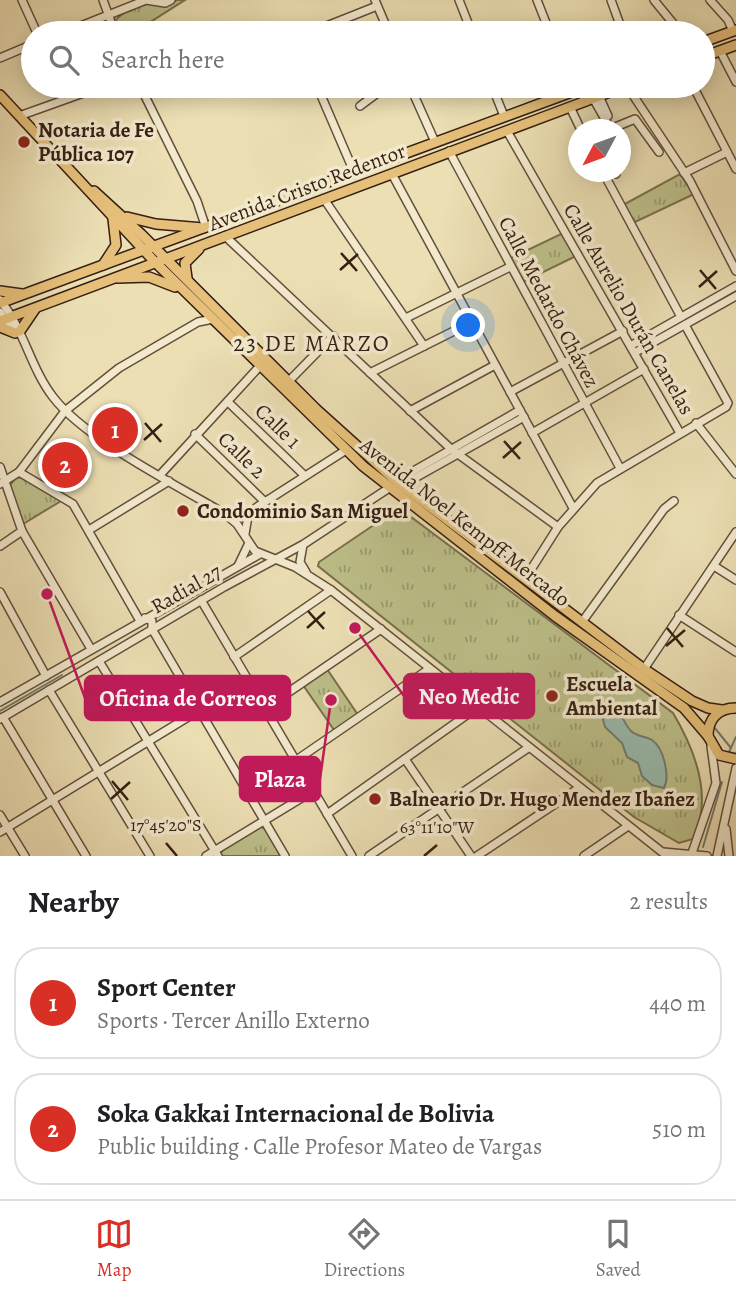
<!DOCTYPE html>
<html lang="en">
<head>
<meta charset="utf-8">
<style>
	:root { --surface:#fff; --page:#f6f6f6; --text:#202124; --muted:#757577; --line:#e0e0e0; --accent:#d93025 }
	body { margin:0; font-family:Alegreya,serif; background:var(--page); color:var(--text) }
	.compass { position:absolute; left:568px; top:119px; width:63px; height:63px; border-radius:50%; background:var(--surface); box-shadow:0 4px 18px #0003; rotate:229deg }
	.you { position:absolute; left:469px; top:326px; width:24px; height:24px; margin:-18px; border:5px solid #fff; border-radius:50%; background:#1a73e8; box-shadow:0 0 0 10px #1a73e833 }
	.badge { display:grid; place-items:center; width:46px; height:46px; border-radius:50%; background:var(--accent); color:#fff; font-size:23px; font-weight:700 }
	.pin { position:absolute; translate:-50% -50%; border:4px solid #fff; box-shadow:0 2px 7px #0006 }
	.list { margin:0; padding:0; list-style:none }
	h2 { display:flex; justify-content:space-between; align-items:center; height:91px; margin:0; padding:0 28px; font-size:30px }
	h2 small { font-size:23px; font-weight:400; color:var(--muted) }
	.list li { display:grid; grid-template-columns:46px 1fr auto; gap:21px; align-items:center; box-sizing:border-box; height:112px; margin:0 14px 14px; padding:0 14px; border:2px solid var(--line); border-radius:28px }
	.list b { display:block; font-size:26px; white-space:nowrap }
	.list p { margin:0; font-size:23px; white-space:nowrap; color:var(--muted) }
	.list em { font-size:23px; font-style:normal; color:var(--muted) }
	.icon { flex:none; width:38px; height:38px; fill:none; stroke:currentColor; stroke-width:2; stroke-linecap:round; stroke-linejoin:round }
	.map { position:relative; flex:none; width:736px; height:856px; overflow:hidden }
	.search { position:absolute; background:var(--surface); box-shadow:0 4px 18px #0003; left:21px; right:21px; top:21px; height:77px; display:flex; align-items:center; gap:18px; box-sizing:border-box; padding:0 24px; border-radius:38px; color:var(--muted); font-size:26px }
	.sheet { height:343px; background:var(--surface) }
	nav { display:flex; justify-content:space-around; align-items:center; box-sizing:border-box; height:98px; border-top:2px solid var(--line); background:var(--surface); font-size:19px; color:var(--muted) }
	nav a { display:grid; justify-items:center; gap:4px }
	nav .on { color:var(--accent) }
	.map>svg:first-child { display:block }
	.park { fill:url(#park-tufts); stroke:#79704e; stroke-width:2 }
	.water { fill:#99bcaf; stroke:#717d71; stroke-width:2 }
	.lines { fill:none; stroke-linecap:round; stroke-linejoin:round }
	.stream { stroke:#717d71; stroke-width:2 }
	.minor-casing { stroke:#634f3b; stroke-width:10 }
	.major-casing { stroke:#351f13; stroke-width:12 }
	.minor { stroke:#f3eace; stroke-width:7 }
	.major { stroke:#e6c07a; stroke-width:9 }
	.ticks { fill:none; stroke:#351f13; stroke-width:2.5 }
	.poi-dot { fill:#8f2418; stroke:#f3eace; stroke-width:2.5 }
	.labels { text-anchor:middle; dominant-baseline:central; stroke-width:7; stroke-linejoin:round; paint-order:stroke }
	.poi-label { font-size:21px; font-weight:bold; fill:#351f13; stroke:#f3eace; text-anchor:start }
	.street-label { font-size:21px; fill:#351f13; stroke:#f3eace }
	.neighbourhood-label { font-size:23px; letter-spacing:2px; fill:#351f13; stroke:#f3eace }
	.ticks-label { font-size:18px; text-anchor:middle; fill:#351f13; stroke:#f3eace; stroke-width:7; stroke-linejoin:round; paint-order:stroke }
	.leader { fill:none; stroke:#c2185b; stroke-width:2.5 }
	.callout-dot { fill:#c2185b; stroke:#f3eace; stroke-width:2.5 }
	.callout { fill:#c2185b; stroke:#c2185b; stroke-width:2.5 }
	.callout-label { font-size:23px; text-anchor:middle; font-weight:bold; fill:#fff }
</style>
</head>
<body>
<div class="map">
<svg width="736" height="856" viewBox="0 0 736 856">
	<defs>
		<pattern id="park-tufts" width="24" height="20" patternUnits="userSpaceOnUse" patternTransform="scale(1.75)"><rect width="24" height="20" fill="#bdc08a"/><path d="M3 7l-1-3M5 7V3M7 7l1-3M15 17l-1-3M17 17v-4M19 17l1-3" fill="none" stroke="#9a9b70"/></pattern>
	</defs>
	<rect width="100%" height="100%" fill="#ecdfb4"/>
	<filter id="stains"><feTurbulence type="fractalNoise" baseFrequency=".00286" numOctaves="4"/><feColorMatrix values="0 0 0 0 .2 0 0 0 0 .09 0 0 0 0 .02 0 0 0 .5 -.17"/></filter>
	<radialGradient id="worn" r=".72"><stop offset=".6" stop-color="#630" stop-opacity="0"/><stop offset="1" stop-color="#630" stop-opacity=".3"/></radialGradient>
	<g class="park">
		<path d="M177,0H185L133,33H118L115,21C121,13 140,2 150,3C163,4 166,8 177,0Z"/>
		<path d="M680,174L694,194L633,223L623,205Z"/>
		<path d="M563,233L576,256L521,283L509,259Z"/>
		<path d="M23,477L61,501L23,524L9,486L16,478Z"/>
		<path d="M399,508L673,713C695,750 714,797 693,839L679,843L634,817L318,566L319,562Z"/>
		<path d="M327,669L358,715L334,730L303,685Z"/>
		<path d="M260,826L265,829L281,856H220L222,850Z"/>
	</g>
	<path class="water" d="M614,708C623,714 624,724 631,731C637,737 646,736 652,740C664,748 670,777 664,788L652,785L642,776L638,763L627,757L622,743L605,727L601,712Z"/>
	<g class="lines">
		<g class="stream">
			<path d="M0,711L62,675"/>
			<path d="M714,727L731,748"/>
			<path d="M729,752L736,737"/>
			<path d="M703,847L722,782"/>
		</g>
		<defs>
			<g id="minor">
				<path d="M22,0L37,33"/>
				<path d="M103,0L115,33"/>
				<path d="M375,0L389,33"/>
				<path d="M459,0L472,33"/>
				<path d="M537,0L550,33"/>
				<path d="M611,0L623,33"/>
				<path d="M654,0L681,33"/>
				<path d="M710,0L728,20L733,31"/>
				<path d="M63,33L146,0L165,3L171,0"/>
				<path d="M309,33L377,6"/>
				<path d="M720,51L736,82"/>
				<path d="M0,58L33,44"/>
				<path d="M140,86L197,201L206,228"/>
				<path d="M317,86L354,172"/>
				<path d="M410,86L435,142"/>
				<path d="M492,86L504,116"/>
				<path d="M627,86L690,181L736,271"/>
				<path d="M693,86L736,169"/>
				<path d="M599,96L608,116"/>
				<path d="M593,98L610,128"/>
				<path d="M360,106L387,86"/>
				<path d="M570,107L581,130"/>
				<path d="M22,115L103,86"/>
				<path d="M608,130L635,119L659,152"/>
				<path d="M507,131L680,433"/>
				<path d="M449,151L620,468"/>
				<path d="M603,172L681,317"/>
				<path d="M615,172L616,174"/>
				<path d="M684,173L727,152"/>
				<path d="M392,174L573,508"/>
				<path d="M324,199L424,346"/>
				<path d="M225,236L451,449L558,527"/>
				<path d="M0,300C24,329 30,367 53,397C86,440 177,485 225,514L237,524L255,551L295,567L331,590L667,856"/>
				<path d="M0,312L15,333"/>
				<path d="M406,318L510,267"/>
				<path d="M632,345L736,286"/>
				<path d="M636,352L736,296"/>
				<path d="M370,373L472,322"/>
				<path d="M289,381L333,336"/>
				<path d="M510,392L623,331"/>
				<path d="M228,402L304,475"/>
				<path d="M410,411L495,365"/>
				<path d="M696,423L736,474"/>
				<path d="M532,433L644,369"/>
				<path d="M195,434L264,501"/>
				<path d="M0,467L22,531L91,649"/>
				<path d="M19,472L73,504L140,621"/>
				<path d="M160,475L259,367"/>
				<path d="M396,481L520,410"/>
				<path d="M0,484L19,472L65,411L119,368L198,322L213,319"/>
				<path d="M412,493L411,487L415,478L524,417"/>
				<path d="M89,530L169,481"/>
				<path d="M245,534L248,516L257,507L346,450"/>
				<path d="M303,545L300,562L306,572"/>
				<path d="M0,546L22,531"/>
				<path d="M238,566L248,545"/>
				<path d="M714,566L736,580"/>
				<path d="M525,579L558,527L597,483L726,407L728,403L685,325"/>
				<path d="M0,592L46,676"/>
				<path d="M201,600L352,856"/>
				<path d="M679,615L736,652"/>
				<path d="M145,618L152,621V629L285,856"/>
				<path d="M582,622L664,509L674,501"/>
				<path d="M234,657L331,590"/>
				<path d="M99,661L218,856"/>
				<path d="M644,669L736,532"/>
				<path d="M49,690L150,856"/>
				<path d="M0,702L260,554"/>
				<path d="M264,709L381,629"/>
				<path d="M3,717L86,856"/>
				<path d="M0,719L224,587L304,544L389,488"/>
				<path d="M405,759L471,856"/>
				<path d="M295,761L429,669"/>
				<path d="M327,814L478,707"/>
				<path d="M0,815L25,856"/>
				<path d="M726,829L729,856"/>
				<path d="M0,832L247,681"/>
				<path d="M663,852L707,856"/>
				<path d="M206,856L313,791"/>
				<path d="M369,856L528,748"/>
				<path d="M477,856L579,788"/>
				<path d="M584,856L628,826"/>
				<path d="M691,856L716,783L711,746"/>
				<path d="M717,856L736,768"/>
			</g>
			<g id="major">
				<path d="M703,42L736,30"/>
				<path d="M703,57L736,45"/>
				<path d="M0,95L154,261L363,466L555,616L684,708L708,736"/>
				<path d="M94,191L141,234L316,409L396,481L644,669L692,701L708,708L722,710"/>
				<path d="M127,217L156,224L203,228"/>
				<path d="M103,265L116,245L113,219"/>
				<path d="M118,278L149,277L175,287"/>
				<path d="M187,278L185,263L199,249"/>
				<path d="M0,291L22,294"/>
				<path d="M0,303L588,86"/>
				<path d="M0,321L626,86"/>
				<path d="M0,327L15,333"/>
				<path d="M20,331L35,309"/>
				<path d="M736,708C718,708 708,719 708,736L719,755L736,759"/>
			</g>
		</defs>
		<use href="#minor" class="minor-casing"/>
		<use href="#major" class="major-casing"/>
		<use href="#minor" class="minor"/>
		<use href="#major" class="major"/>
	</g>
	<path class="ticks" d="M341,253L357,271M340,270L358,254M700,270L716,289M699,287L717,271M145,423L161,442M144,440L162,424M504,441L520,459M503,458L521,442M308,611L324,629M307,628L325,612M667,628L683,647M666,646L685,630M112,781L128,800M111,799L130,782M166,843L177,856M424,856L437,845"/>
	<g class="poi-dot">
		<circle cx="24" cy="142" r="7"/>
		<circle cx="183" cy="511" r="7"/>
		<circle cx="552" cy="696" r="7"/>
		<circle cx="375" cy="799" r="7"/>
	</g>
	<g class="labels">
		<g class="poi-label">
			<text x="38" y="130">Notaria de Fe<tspan x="38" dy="24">Pública 107</tspan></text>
			<text x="197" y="511">Condominio San Miguel</text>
			<text x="566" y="684">Escuela<tspan x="566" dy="24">Ambiental</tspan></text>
			<text x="389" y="799">Balneario Dr. Hugo Mendez Ibañez</text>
		</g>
		<g class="street-label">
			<text transform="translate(307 187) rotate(-21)">Avenida Cristo Redentor</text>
			<text transform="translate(549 302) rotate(62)">Calle Medardo Chávez</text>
			<text transform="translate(629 309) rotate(60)">Calle Aurelio Durán Canelas</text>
			<text transform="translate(278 426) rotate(44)">Calle 1</text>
			<text transform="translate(242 455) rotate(44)">Calle 2</text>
			<text transform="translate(465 522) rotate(38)">Avenida Noel Kempff Mercado</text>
			<text transform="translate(186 589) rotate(-30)">Radial 27</text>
		</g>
		<g class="neighbourhood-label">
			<text x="312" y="343">23 DE MARZO</text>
		</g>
	</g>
	<g class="ticks-label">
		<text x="166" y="831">17°45'20"S</text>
		<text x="437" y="833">63°11'10"W</text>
	</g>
	<path class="leader" d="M355 628L404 696M47 594L85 698M331 700L320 779"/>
	<g class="callout-dot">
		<circle cx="355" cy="628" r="7"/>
		<circle cx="47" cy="594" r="7"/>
		<circle cx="331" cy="700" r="7"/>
	</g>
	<g class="callout">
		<rect x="404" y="674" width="130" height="44" rx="7"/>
		<rect x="85" y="676" width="205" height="44" rx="7"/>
		<rect x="240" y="757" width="80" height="44" rx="7"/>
	</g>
	<g class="callout-label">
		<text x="469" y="704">Neo Medic</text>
		<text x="188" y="706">Oficina de Correos</text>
		<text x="280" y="787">Plaza</text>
	</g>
	<rect width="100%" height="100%" filter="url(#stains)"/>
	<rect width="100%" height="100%" fill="url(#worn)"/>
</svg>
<svg class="compass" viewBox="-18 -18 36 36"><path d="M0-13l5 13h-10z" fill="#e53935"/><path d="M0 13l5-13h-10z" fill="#757577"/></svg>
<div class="you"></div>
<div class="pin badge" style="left:115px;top:430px">1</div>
<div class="pin badge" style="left:65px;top:465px">2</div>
<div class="search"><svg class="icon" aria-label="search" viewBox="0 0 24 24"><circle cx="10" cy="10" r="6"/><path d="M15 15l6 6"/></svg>Search here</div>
</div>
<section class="sheet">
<h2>Nearby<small>2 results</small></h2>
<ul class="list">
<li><span class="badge">1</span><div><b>Sport Center</b><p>Sports · Tercer Anillo Externo</p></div><em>440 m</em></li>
<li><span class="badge">2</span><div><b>Soka Gakkai Internacional de Bolivia</b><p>Public building · Calle Profesor Mateo de Vargas</p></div><em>510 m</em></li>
</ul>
</section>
<nav>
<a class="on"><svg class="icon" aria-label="map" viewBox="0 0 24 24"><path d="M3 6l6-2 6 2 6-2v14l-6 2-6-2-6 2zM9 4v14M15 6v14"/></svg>Map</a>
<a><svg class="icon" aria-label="directions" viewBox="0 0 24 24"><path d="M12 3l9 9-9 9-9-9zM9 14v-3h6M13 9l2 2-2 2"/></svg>Directions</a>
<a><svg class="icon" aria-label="saved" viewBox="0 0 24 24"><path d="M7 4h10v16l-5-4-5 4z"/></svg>Saved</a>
</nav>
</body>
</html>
